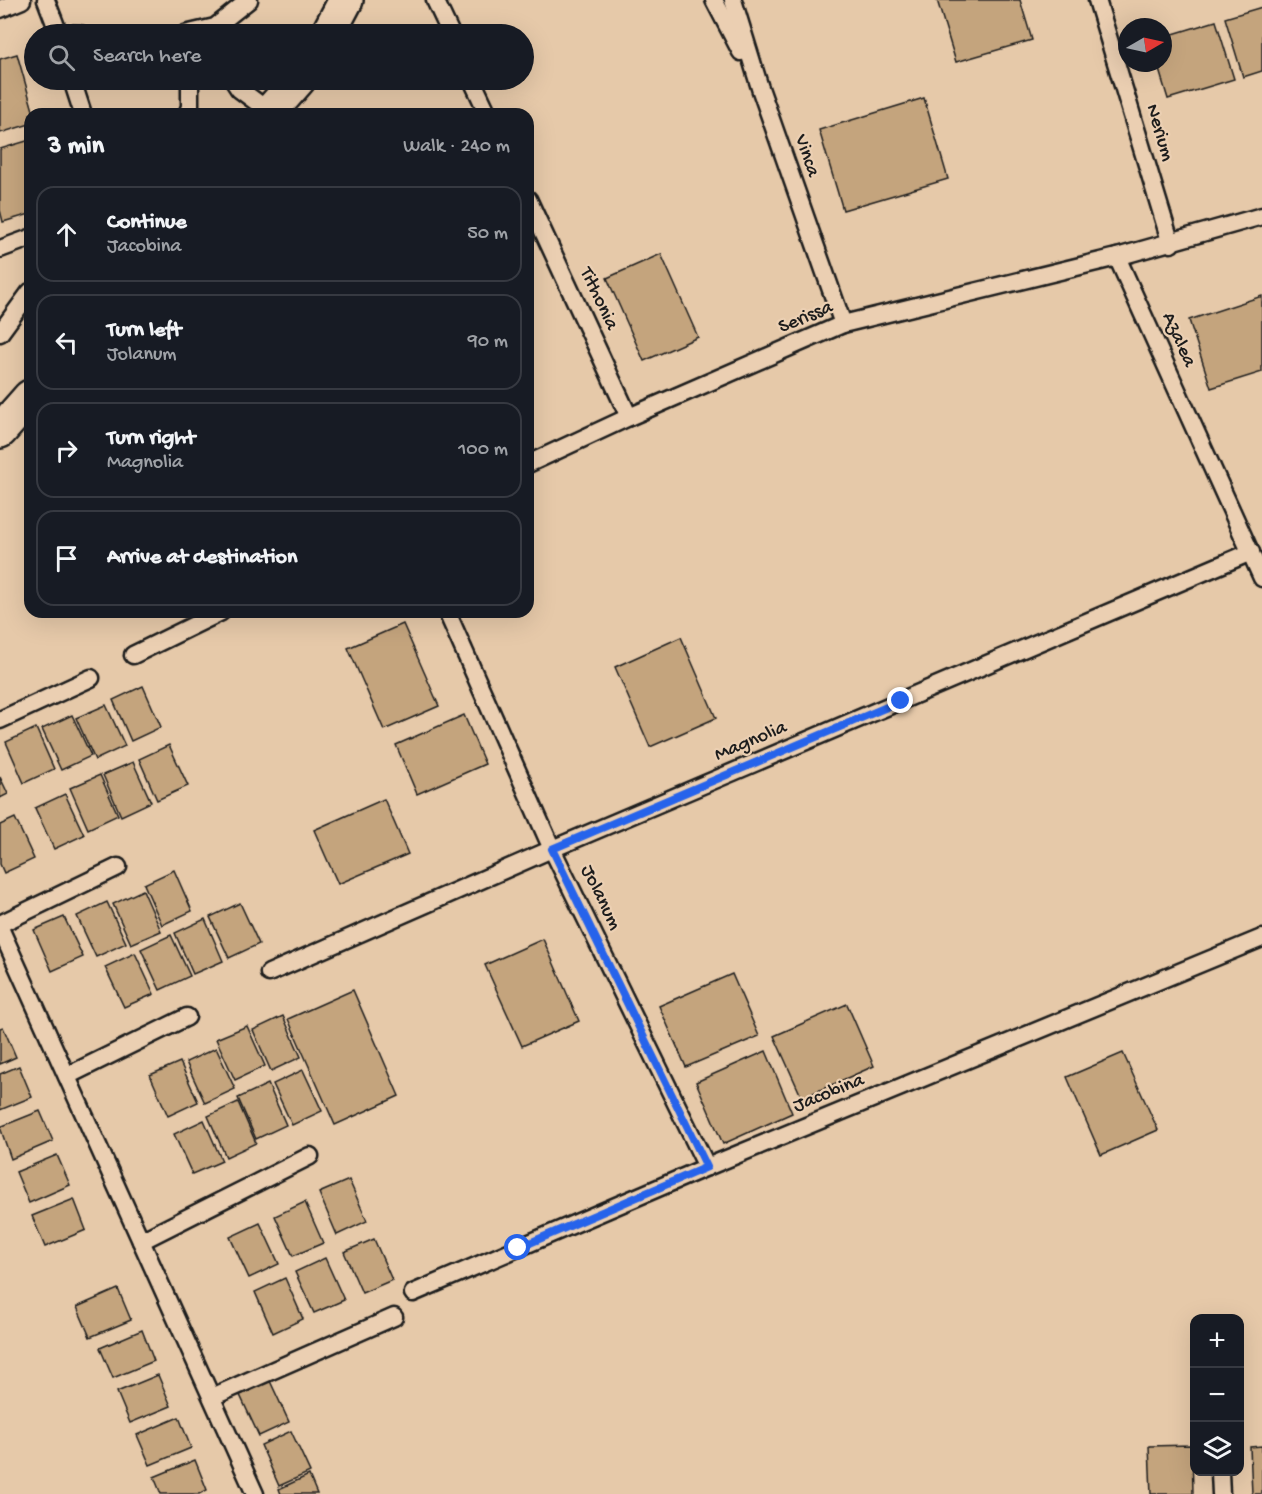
<!DOCTYPE html>
<html lang="en">
<head>
<meta charset="utf-8">
<style>
	:root { --surface:#171b24; --page:#242831; --text:#f1f3f6; --muted:#9ea1a6; --line:#363941 }
	body { margin:0; font-family:"Gochi Hand",sans-serif; background:var(--page); color:var(--text) }
	.controls { position:absolute; right:18px; bottom:18px; display:grid; overflow:hidden; border-radius:12px; box-shadow:0 6px 24px #0002 }
	.controls button { width:54px; height:54px; display:grid; place-items:center; padding:0; border:0; border-bottom:2px solid var(--line); background:var(--surface); color:var(--text); font:30px sans-serif }
	.compass { position:absolute; left:1118px; top:18px; width:54px; height:54px; border-radius:50%; background:var(--surface); box-shadow:0 6px 24px #0002; rotate:81deg }
	.stop { position:absolute; width:18px; height:18px; margin:-14px; border:4px solid #2563eb; border-radius:50%; background:#fff }
	.stop.end { background:#2563eb; border-color:#fff; box-shadow:0 2px 6px #0008 }
	.list { margin:0; padding:0; list-style:none }
	h2 { display:flex; justify-content:space-between; align-items:center; height:78px; margin:0; padding:0 24px; font-size:26px }
	h2 small { font-size:20px; font-weight:400; color:var(--muted) }
	.list li { display:grid; grid-template-columns:39px 1fr auto; gap:18px; align-items:center; box-sizing:border-box; height:96px; margin:0 12px 12px; padding:0 12px; border:2px solid var(--line); border-radius:18px }
	.list b { display:block; font-size:22px; white-space:nowrap }
	.list p { margin:0; font-size:20px; white-space:nowrap; color:var(--muted) }
	.list em { font-size:20px; font-style:normal; color:var(--muted) }
	.icon { flex:none; width:33px; height:33px; fill:none; stroke:currentColor; stroke-width:2; stroke-linecap:round; stroke-linejoin:round }
	.map { position:relative; flex:none; width:1262px; height:1494px; overflow:hidden }
	.search { position:absolute; background:var(--surface); box-shadow:0 6px 24px #0002; left:24px; top:24px; width:510px; height:66px; display:flex; align-items:center; gap:15px; box-sizing:border-box; padding:0 21px; border-radius:33px; color:var(--muted); font-size:22px }
	.panel { position:absolute; background:var(--surface); box-shadow:0 6px 24px #0002; left:24px; top:108px; width:510px; height:510px; border-radius:18px }
	.map>svg:first-child { display:block }
	.building { fill:#c4a47d; stroke:#1c1c1c; stroke-width:1.5 }
	.lines { fill:none; stroke-linecap:round; stroke-linejoin:round }
	.service-casing { stroke:#1c1c1c; stroke-width:21 }
	.tertiary-casing { stroke:#1c1c1c; stroke-width:38 }
	.service { stroke:#ebcfb2; stroke-width:16 }
	.tertiary { stroke:#ebcfb2; stroke-width:33 }
	.route { stroke:#2563eb; stroke-width:8 }
	.labels { text-anchor:middle; dominant-baseline:central; stroke-width:4.5; stroke-linejoin:round; paint-order:stroke }
	.street-label { font-size:20px; fill:#1c1c1c; stroke:#ebcfb2 }
</style>
</head>
<body>
<div class="map">
<svg width="1262" height="1494" viewBox="0 0 1262 1494">
	<rect width="100%" height="100%" fill="#e6c9a9"/>
	<filter id="ink" filterUnits="userSpaceOnUse"><feTurbulence type="fractalNoise" baseFrequency=".0167" numOctaves="2"/><feDisplacementMap in="SourceGraphic" scale="12" xChannelSelector="R" yChannelSelector="G"/><feConvolveMatrix kernelMatrix="1 2 1 2 8 2 1 2 1" color-interpolation-filters="sRGB"/></filter>
	<g filter="url(#ink)">
		<g class="building">
			<path d="M937,0H1020L1032,40L956,62Z"/>
			<path d="M1262,7V71L1243,77L1225,18Z"/>
			<path d="M1216,21L1234,79L1168,99L1157,63H1163V37Z"/>
			<path d="M17,54L34,114H30V124L0,133V59Z"/>
			<path d="M924,98L948,179L843,210L819,130Z"/>
			<path d="M30,140V214L3,222L0,210V149Z"/>
			<path d="M661,254L698,337L644,361L607,278Z"/>
			<path d="M1262,296V372L1211,388L1189,320Z"/>
			<path d="M403,624L439,706L384,730L348,648Z"/>
			<path d="M681,637L716,718L650,747L615,667Z"/>
			<path d="M143,686L161,727L131,741L113,700Z"/>
			<path d="M106,705L125,746L95,760L76,718Z"/>
			<path d="M72,715L91,756L61,770L42,729Z"/>
			<path d="M464,715L485,764L417,794L396,745Z"/>
			<path d="M36,728L54,769L24,783L6,742Z"/>
			<path d="M169,745L188,786L157,800L139,759Z"/>
			<path d="M133,762L151,802L121,816L103,775Z"/>
			<path d="M100,775L118,815L88,829L70,788Z"/>
			<path d="M0,777L8,794L0,798Z"/>
			<path d="M65,794L84,835L54,849L35,808Z"/>
			<path d="M384,799L408,854L338,884L314,830Z"/>
			<path d="M15,818L34,859L4,873L0,864V825Z"/>
			<path d="M174,870L192,911L162,925L144,884Z"/>
			<path d="M143,890L161,931L131,944L113,904Z"/>
			<path d="M107,902L126,943L96,957L77,916Z"/>
			<path d="M240,903L259,944L229,958L210,917Z"/>
			<path d="M64,917L83,957L52,971L34,930Z"/>
			<path d="M205,919L223,961L193,974L175,933Z"/>
			<path d="M171,935L190,976L160,990L141,949Z"/>
			<path d="M543,939L579,1021L522,1046L485,965Z"/>
			<path d="M135,953L154,994L124,1007L105,967Z"/>
			<path d="M732,974L759,1036L686,1067L659,1006Z"/>
			<path d="M353,990L399,1096L335,1125L288,1019Z"/>
			<path d="M847,1004L874,1066L802,1098L774,1036Z"/>
			<path d="M283,1016L301,1057L271,1071L253,1030Z"/>
			<path d="M247,1026L265,1066L235,1080L216,1039Z"/>
			<path d="M3,1027L16,1057L0,1064V1028Z"/>
			<path d="M216,1048L235,1089L205,1103L186,1062Z"/>
			<path d="M766,1051L792,1113L723,1144L696,1082Z"/>
			<path d="M1123,1053L1158,1130L1101,1155L1067,1077Z"/>
			<path d="M180,1062L198,1102L168,1116L150,1075Z"/>
			<path d="M19,1066L32,1097L0,1110V1074Z"/>
			<path d="M303,1070L322,1111L292,1125L273,1084Z"/>
			<path d="M268,1084L286,1125L256,1139L238,1098Z"/>
			<path d="M238,1102L256,1143L226,1157L208,1116Z"/>
			<path d="M40,1111L53,1141L11,1159L0,1127Z"/>
			<path d="M204,1120L222,1161L192,1174L174,1134Z"/>
			<path d="M57,1155L70,1185L29,1203L16,1172Z"/>
			<path d="M349,1180L367,1221L337,1235L319,1193Z"/>
			<path d="M74,1199L86,1230L45,1247L32,1216Z"/>
			<path d="M305,1202L323,1243L293,1256L275,1216Z"/>
			<path d="M260,1223L279,1264L249,1278L230,1237Z"/>
			<path d="M374,1239L392,1280L362,1293L344,1252Z"/>
			<path d="M325,1258L344,1300L314,1313L295,1272Z"/>
			<path d="M285,1278L303,1319L273,1333L255,1292Z"/>
			<path d="M118,1289L131,1320L90,1337L77,1307Z"/>
			<path d="M142,1330L154,1361L113,1378L100,1348Z"/>
			<path d="M158,1375L171,1406L130,1423L117,1392Z"/>
			<path d="M270,1381L289,1422L259,1436L240,1395Z"/>
			<path d="M179,1417L191,1448L150,1465L137,1435Z"/>
			<path d="M291,1431L310,1472L279,1486L261,1445Z"/>
			<path d="M1192,1445L1193,1494H1151L1149,1446Z"/>
			<path d="M1262,1446V1494H1252L1250,1447Z"/>
			<path d="M195,1460L207,1490L199,1494H161L154,1477Z"/>
			<path d="M309,1475L317,1494H281L279,1489Z"/>
		</g>
		<g class="lines">
			<defs>
				<g id="service">
					<path d="M46,0L59,34"/>
					<path d="M435,0L451,34"/>
					<path d="M714,0L741,52"/>
					<path d="M733,0L760,88L843,324"/>
					<path d="M1097,0L1171,244"/>
					<path d="M0,9L22,0"/>
					<path d="M58,33L80,34"/>
					<path d="M185,34L215,27L249,0"/>
					<path d="M72,80L83,114"/>
					<path d="M233,80L239,89L270,112"/>
					<path d="M472,80L488,114"/>
					<path d="M187,114L190,107V80"/>
					<path d="M528,199L629,417"/>
					<path d="M1262,216L1117,257L1262,578"/>
					<path d="M0,249L30,238"/>
					<path d="M0,333L30,292"/>
					<path d="M528,464L629,417L843,324L1117,257"/>
					<path d="M447,612L552,849L707,1167"/>
					<path d="M133,655L221,612"/>
					<path d="M0,720L91,678"/>
					<path d="M0,924L118,867"/>
					<path d="M0,928L255,1494"/>
					<path d="M269,973L552,849L1251,552"/>
					<path d="M67,1076L187,1017"/>
					<path d="M141,1241L310,1156"/>
					<path d="M413,1293L707,1167L1262,938"/>
					<path d="M212,1397L394,1317"/>
					<path d="M1220,1472L1221,1494"/>
				</g>
				<g id="tertiary">
					<path d="M328,34L346,0"/>
					<path d="M268,114L298,80"/>
					<path d="M0,431L30,397"/>
				</g>
			</defs>
			<use href="#service" class="service-casing"/>
			<use href="#tertiary" class="tertiary-casing"/>
			<use href="#service" class="service"/>
			<use href="#tertiary" class="tertiary"/>
		</g>
	</g>
	<g class="lines" filter="url(#ink)">
		<path class="route" d="M518,1248L707,1167L552,849L901,701"/>
	</g>
	<g class="labels">
		<g class="street-label">
			<text transform="translate(1159 133) rotate(73)">Nerium</text>
			<text transform="translate(806 156) rotate(71)">Vinca</text>
			<text transform="translate(598 299) rotate(65)">Tithonia</text>
			<text transform="translate(806 318) rotate(-23)">Serissa</text>
			<text transform="translate(1178 340) rotate(66)">Azalea</text>
			<text transform="translate(751 742) rotate(-23)">Magnolia</text>
			<text transform="translate(600 898) rotate(64)">Jolanum</text>
			<text transform="translate(829 1094) rotate(-22)">Jacobina</text>
		</g>
	</g>
</svg>
<div class="controls">
<button>+</button>
<button>−</button>
<button><svg class="icon" aria-label="layers" viewBox="0 0 24 24"><path d="M12 4l9 5-9 5-9-5zM3 14l9 5 9-5"/></svg></button>
</div>
<svg class="compass" viewBox="-18 -18 36 36"><path d="M0-13l5 13h-10z" fill="#e53935"/><path d="M0 13l5-13h-10z" fill="#9ea1a6"/></svg>
<div class="stop" style="left:518px;top:1248px"></div>
<div class="stop end" style="left:901px;top:701px"></div>
<div class="search"><svg class="icon" aria-label="search" viewBox="0 0 24 24"><circle cx="10" cy="10" r="6"/><path d="M15 15l6 6"/></svg>Search here</div>
<section class="panel">
<h2>3 min<small>Walk · 240 m</small></h2>
<ul class="list">
<li><svg class="icon" aria-label="ahead" viewBox="0 0 24 24"><path d="M12 20V5M6 11l6-6 6 6"/></svg><div><b>Continue</b><p>Jacobina</p></div><em>50 m</em></li>
<li><svg class="icon" aria-label="left" viewBox="0 0 24 24"><path d="M17 20v-9H6M10 6l-5 5 5 5"/></svg><div><b>Turn left</b><p>Jolanum</p></div><em>90 m</em></li>
<li><svg class="icon" aria-label="right" viewBox="0 0 24 24"><path d="M7 20v-9h11M14 6l5 5-5 5"/></svg><div><b>Turn right</b><p>Magnolia</p></div><em>100 m</em></li>
<li><svg class="icon" aria-label="arrive" viewBox="0 0 24 24"><path d="M6 21V4h12l-3 4 3 4H6"/></svg><div><b>Arrive at destination</b></div></li>
</ul>
</section>
</div>
</body>
</html>
